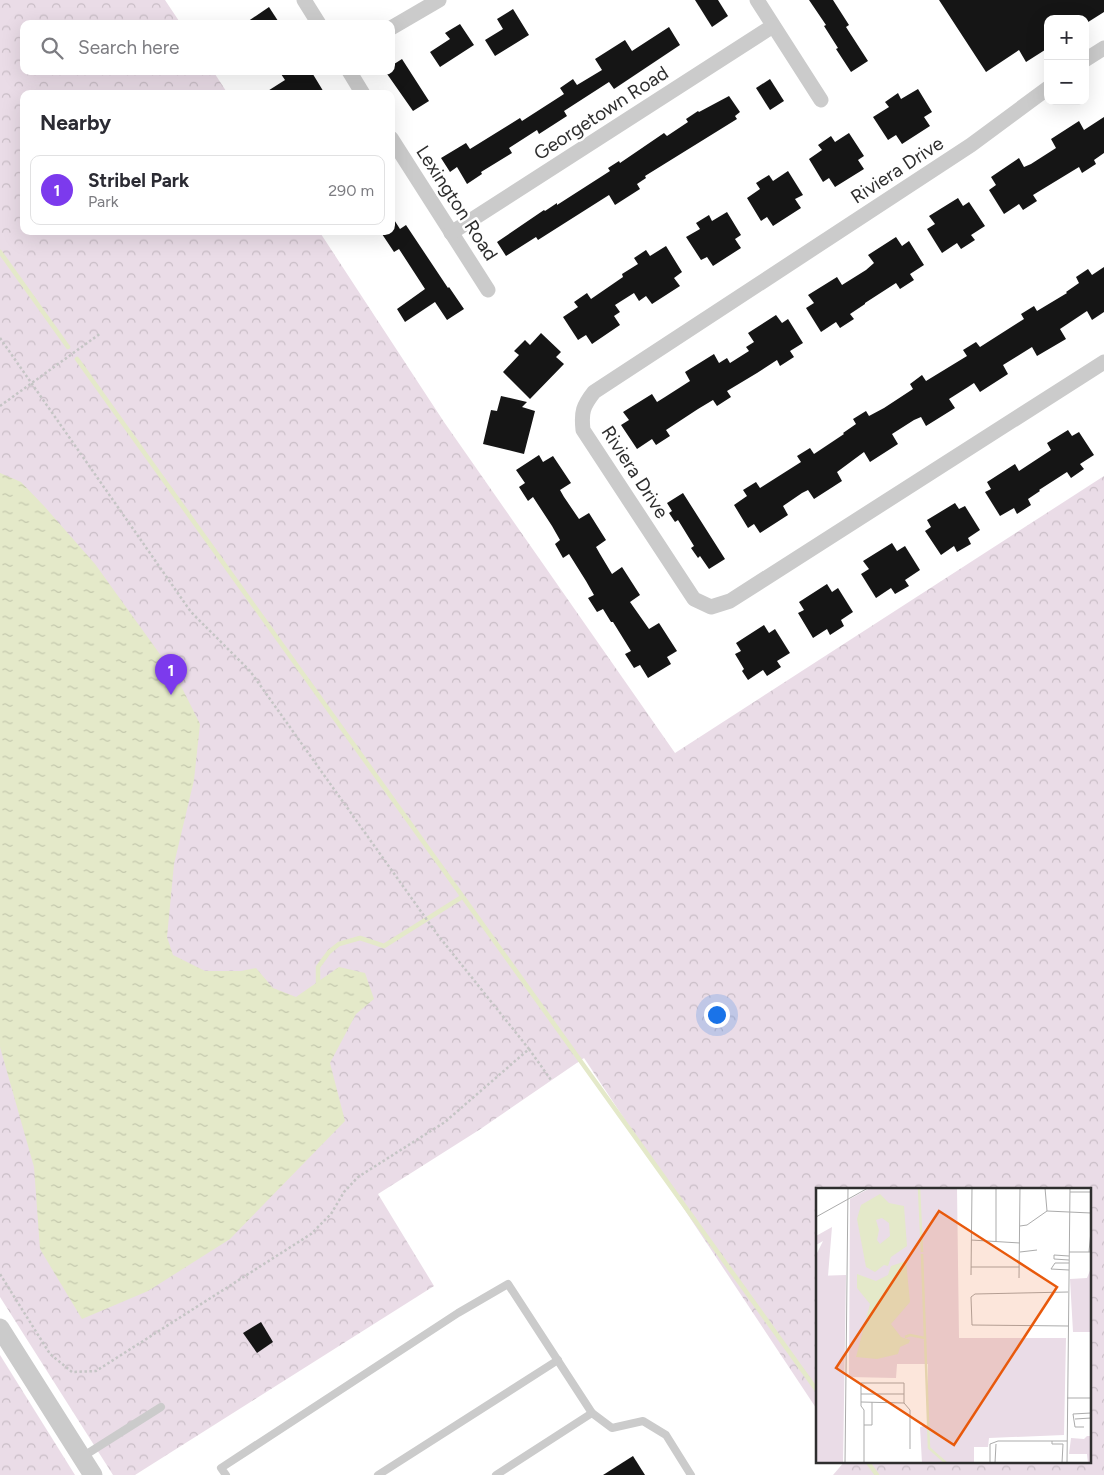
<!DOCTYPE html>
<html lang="en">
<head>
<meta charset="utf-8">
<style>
	:root { --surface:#fff; --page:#f2f2f3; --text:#2b2b33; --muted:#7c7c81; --line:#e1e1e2; --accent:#7c3aed }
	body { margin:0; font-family:Figtree,sans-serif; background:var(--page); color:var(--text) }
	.controls { position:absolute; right:15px; top:15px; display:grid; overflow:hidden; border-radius:10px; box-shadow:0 5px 20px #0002 }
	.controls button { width:45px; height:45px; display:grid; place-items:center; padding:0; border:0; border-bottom:1px solid var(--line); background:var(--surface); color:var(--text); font:25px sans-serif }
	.you { position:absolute; left:716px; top:1014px; width:18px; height:18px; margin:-12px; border:4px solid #fff; border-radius:50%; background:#1a73e8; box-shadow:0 0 0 8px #1a73e833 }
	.badge { display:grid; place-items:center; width:32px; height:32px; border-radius:50%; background:var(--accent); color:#fff; font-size:16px; font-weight:700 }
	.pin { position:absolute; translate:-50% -41px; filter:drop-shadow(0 1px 2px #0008) }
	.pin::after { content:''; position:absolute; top:26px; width:18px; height:15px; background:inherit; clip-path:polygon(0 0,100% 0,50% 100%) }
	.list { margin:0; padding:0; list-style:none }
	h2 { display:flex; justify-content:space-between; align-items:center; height:65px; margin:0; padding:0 20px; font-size:21px }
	h2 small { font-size:16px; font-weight:400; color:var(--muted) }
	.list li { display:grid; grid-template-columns:32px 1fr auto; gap:15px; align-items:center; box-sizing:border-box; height:70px; margin:0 10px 10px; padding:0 10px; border:1px solid var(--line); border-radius:10px }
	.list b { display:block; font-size:19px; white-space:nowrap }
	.list p { margin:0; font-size:16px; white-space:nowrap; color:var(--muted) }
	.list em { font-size:16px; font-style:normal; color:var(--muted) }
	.icon { flex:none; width:28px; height:28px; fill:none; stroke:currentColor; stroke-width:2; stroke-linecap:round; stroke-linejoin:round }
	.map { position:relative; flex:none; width:1104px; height:1475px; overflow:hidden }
	.search { position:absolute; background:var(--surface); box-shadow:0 5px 20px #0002; left:20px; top:20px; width:375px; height:55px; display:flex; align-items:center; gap:12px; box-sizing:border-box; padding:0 18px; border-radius:10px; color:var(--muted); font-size:19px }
	.panel { position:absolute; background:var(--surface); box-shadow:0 5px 20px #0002; left:20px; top:90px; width:375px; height:145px; border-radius:10px }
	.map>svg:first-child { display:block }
	.forest { fill:url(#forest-crowns) }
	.water { fill:url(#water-ripples) }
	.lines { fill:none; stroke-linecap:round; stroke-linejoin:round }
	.stream { stroke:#e4e9c9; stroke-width:4.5 }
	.building { fill:#151515 }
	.path { stroke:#c5c5c5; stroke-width:2.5; stroke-dasharray:2.5 2.5; stroke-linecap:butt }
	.service { stroke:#cbcbcb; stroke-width:8 }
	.minor { stroke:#cbcbcb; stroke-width:15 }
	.tertiary { stroke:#cbcbcb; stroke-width:19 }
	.labels { text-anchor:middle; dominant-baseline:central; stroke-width:5; stroke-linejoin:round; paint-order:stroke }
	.street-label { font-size:19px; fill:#2e2e2e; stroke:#fff }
	.inset-river { fill:none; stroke:#e4e9c9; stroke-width:2.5 }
	.inset-road { fill:none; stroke:#ababab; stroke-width:1 }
	.view { fill:#e8590c; fill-opacity:0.15; stroke:#e8590c; stroke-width:2.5 }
	.inset-edge { fill:none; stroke:#2e2e2e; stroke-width:2.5 }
</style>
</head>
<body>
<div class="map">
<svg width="1104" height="1475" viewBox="0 0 1104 1475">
	<defs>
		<pattern id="forest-crowns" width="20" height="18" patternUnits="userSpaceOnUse" patternTransform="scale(1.25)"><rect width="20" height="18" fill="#eadce7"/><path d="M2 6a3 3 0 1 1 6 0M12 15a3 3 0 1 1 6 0" fill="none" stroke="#c9bdc6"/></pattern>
		<pattern id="water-ripples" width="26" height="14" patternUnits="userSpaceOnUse" patternTransform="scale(1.25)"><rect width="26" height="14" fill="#e4e9c9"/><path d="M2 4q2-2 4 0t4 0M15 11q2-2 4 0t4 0" fill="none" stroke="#c4c8ad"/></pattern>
	</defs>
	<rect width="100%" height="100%" fill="#fff"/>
	<g class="forest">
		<path d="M0,0H165L181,24H24V71H213L228,94H24V231H319L444,422L675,753L1104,476V1475H833L845,1461H1090V1189H818V1411L584,1058L479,1130L378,1194L434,1286L135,1475H113L0,1297Z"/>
		<path d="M0,1355L75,1475H0Z"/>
	</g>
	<path class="water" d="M0,473L21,482L44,506L95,564L177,678L200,724L194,780L174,864L167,937L173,955L205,971H241L256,968L273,988L296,997L339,967L365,973L374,999L356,1014L330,1063L345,1121L230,1239L148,1291L82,1319L40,1249L34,1167L0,1047Z"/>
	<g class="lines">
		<g class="stream">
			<path d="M0,252L68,347"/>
			<path d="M77,359L818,1392"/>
			<path d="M318,982V967L329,952L339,944L360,938L384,946L462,897"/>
			<path d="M867,1461L877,1475"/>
		</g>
	</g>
	<g class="building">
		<path d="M695,0H718L728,16L712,27Z"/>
		<path d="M809,0H833L849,25L846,27L868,61L851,72L836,49L838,48L824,26L826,25Z"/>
		<path d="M939,0H1104V12L1085,24V19H1048V48L1026,62L1019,50L986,72Z"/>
		<path d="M269,7L280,24H244Z"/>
		<path d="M513,9L529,35L495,56L485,40L503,29L497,19Z"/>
		<path d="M460,24L474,45L440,67L430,52L450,39L445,33Z"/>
		<path d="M669,27L680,45L614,89L609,82L564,111L567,116L539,134L537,130L509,148L512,153L481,172L482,174L467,184L457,167L450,172L441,158L466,143L470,149L520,118L522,121L564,94L560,88L573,79L577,85L602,70L595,59L625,40L632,51Z"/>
		<path d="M402,59L429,101L413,111L385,71H391V66Z"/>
		<path d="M279,71H311L325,94H263L285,80Z"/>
		<path d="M770,79L784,101L770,110L756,88Z"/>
		<path d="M918,89L932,112L924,117L930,126L902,144L896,135L888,140L873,117L889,107L885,102L898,93L901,99Z"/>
		<path d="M729,96L740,112L735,116L737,119L645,176L646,178L637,184L640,189L615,205L609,195L538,240L536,237L506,256L497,242L544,210L545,211L557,203V205L610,171L608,168L619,161L620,163L664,133L667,136L688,122L686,119L698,111L699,112Z"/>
		<path d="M1104,117V153L1094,160L1096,164L1082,173L1079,167L1033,195L1037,201L1023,210L1019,204L1004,214L989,190L996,185L991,177L1019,158L1024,167L1031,164L1056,148L1051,139L1079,121L1084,130Z"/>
		<path d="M849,133L864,156L858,160L864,169L835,187L829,178L823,182L809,159L822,150L818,145L831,136L835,142Z"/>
		<path d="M788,171L803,195L795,199L801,208L773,226L767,217L761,221L747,198L760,189L756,183L769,175L773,181Z"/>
		<path d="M958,198L963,206L969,202L985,226L971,235L975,240L961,249L957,243L942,253L927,229L935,224L929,216Z"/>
		<path d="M727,212L741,235L735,239L741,248L713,266L707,257L701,260L686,237L700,229L696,223L709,215L712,221Z"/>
		<path d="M391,215L400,229L406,225L448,288L449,287L464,309L447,320L435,302L405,322L397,309L425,289L399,249L394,252L380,231H391Z"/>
		<path d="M896,237L902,246L909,241L924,265L910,274L914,280L900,289L896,283L865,303V304L850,314L854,319L840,328L836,322L821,332L806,308L814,303L808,295L837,277L842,285L866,270L874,263L868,255Z"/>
		<path d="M666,246L682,272L674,278L680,286L652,304L646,296L639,301L634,293L615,305L620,312L614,316L620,325L592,344L586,335L578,340L563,317L578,307L574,302L587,293L591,299L623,277L622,274L638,264L634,258L646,250L650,256Z"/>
		<path d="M1104,267V312L1092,320L1087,311L1060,329L1066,339L1037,356L1032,347L1024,352L1003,365L1008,374L980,392L974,383L968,387L949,399L955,408L926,426L921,417L914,420L892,434L898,444L870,462L864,452L837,472L842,481L814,499L808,490L802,493L783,506L788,515L760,533L754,524L748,528L734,505L747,496L743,490L756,482L760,488L801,462L797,456L810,448L814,454L844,434L843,433L856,424L853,419L866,411L869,416L884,408L913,389L910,384L922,375L926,381L967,356L963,350L976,342L980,347L1024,319L1021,314L1034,306L1037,311L1067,293L1066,292L1079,283L1076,277L1088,269L1092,275Z"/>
		<path d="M776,315L782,323L788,319L803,343L790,351L794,357L780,366L777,360L757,373L727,391L731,397L717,406L713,400L698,409L666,430L670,436L656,445L652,439L637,449L621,425L629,420L623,412L652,394L657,402L665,397L690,381L685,372L714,354L719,363L727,358L730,363L749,351L746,347L754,342L748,333Z"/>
		<path d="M541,333L561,352L556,357L564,364L530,399L503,372L519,355L514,351L525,340L530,345Z"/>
		<path d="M501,396L527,402L522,407L535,411L524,454L483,444L491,410L497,411Z"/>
		<path d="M1068,430L1072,436L1079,432L1094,455L1080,464L1084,469L1071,478L1067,472L1039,490L1040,491L1028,499L1031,505L1017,514L1014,508L1000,516L985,492L991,489L987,482L1015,464L1019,471L1051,450L1047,443Z"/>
		<path d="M539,455L543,462L553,456L571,483L560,490L564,497L579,519L589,513L606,540L596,547L600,554L612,574L622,567L640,595L630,602L649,629L659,623L677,651L667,657L671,664L648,678L640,665L634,668L625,654L631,651L613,622H611L603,609L597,612L588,598L594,595L586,581L569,554L563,558L555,544L560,540L552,526L533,497L528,501L519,487L525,483L516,470Z"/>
		<path d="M683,493L725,559L709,569L700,556L698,558L691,548L694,546L678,520L675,522L669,513L672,511L667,503Z"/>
		<path d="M955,503L959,509L965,506L980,530L968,538L971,544L957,552L954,546L941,555L925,531L931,527L927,520Z"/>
		<path d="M892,543L897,551L905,546L920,570L905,580L909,586L895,594L891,588L876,598L861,574L869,569L863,561Z"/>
		<path d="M827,584L832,592L838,588L853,612L841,620L844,626L830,635L827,629L813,638L798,613L804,610L799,602Z"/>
		<path d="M764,625L769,633L775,629L790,653L777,661L781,667L767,676L763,670L748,680L742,671L744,669L735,654L741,651L736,643Z"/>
		<path d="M261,1322L273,1342L257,1353L243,1333Z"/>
		<path d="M633,1456L645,1475H603Z"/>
	</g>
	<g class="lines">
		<g class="path">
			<path d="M0,338L191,612L250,671L437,934L529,1049L445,1122L358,1177L344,1192L331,1214L311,1234L96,1371L72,1372L50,1354L0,1274"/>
			<path d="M0,406L101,333"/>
			<path d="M529,1049L551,1080"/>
		</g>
		<g class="service">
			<path d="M82,1457L161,1407"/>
			<path d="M226,1475L221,1468L458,1313L508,1284L592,1413L612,1428L643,1421L666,1435L691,1475"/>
			<path d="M378,1475L558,1360"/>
			<path d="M496,1475L592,1413"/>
		</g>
		<g class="minor">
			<path d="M304,0L319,24"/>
			<path d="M757,0L821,100"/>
			<path d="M391,28L439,0"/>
			<path d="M1085,60L1104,48"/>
			<path d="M349,71L363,94"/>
			<path d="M1048,88L971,145L594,392C583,406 581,412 583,430L694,599L711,607L730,601L1104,362"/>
			<path d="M391,138L488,290"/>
			<path d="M451,233L773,26"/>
		</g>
		<path class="tertiary" d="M0,1328L93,1475"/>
	</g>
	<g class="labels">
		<g class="street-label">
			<text transform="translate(601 113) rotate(-33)">Georgetown Road</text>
			<text transform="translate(897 170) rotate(-33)">Riviera Drive</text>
			<text transform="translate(457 203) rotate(57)">Lexington Road</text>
			<text transform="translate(635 472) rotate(57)">Riviera Drive</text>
		</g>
	</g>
	<g transform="translate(816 1188)">
		<rect width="275" height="275" fill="#fff"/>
		<path d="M16,39L12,88H0V67L7,53L0,57V48Z" fill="#eadce7"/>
		<path d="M54,0H141L143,150H250L248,247L173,250L172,259H158V275H106L104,239L112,237V176H81L80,190L33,189L34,11ZM275,80V144H257L254,91L271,90ZM30,87L27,275H0V88ZM271,248H275V275H272L271,266H253L255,250L268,251Z" fill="#eadce7"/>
		<path d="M64,6L73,15L88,18L91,58L75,69L72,78L68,77L59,84L50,79L41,31L45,17ZM66,30L73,35L74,48L64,56L61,52L63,42L60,32ZM90,73L94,114L75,136L85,149L94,152L93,155L84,159L82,166L61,171L40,169L54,116L41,100V86L60,93L72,87L75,78Z" fill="#e4e9c9" fill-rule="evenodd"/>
		<path class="inset-river" d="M103,0L106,64M106,66L113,260L130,275M89,149L94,147L109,150"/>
		<path class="inset-road" d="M229,0L231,23M254,4H275M0,29L52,0M204,38L211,37L231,23L275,25M155,52L204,55M180,54V0M204,64L221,62M253,64H275M273,64L275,43M253,72L238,71V67L253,68M253,75H239L235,81L253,82M155,79H203M155,87L156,0M203,90L204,0M252,138L156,137L155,109L159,106L252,104M45,206H88M251,210H275M45,214L88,215M259,231L275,230M48,237H56V214M268,239H259L257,226L275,225M236,253V256H247L246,275M29,275L32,0M48,275V222L45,218V195H88V215L94,222V261M174,275V256L182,253H251M179,275L180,256M251,275L254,0"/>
		<path class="view" d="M123,23L241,99L138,257L20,180Z"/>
		<rect width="275" height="275" class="inset-edge"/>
	</g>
</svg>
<div class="controls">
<button>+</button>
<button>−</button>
</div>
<div class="you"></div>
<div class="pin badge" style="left:171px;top:695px">1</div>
<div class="search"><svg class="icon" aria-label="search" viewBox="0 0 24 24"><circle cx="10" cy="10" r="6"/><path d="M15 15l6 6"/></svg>Search here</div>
<section class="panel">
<h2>Nearby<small></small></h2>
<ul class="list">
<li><span class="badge">1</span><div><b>Stribel Park</b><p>Park</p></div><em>290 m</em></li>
</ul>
</section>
</div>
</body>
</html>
